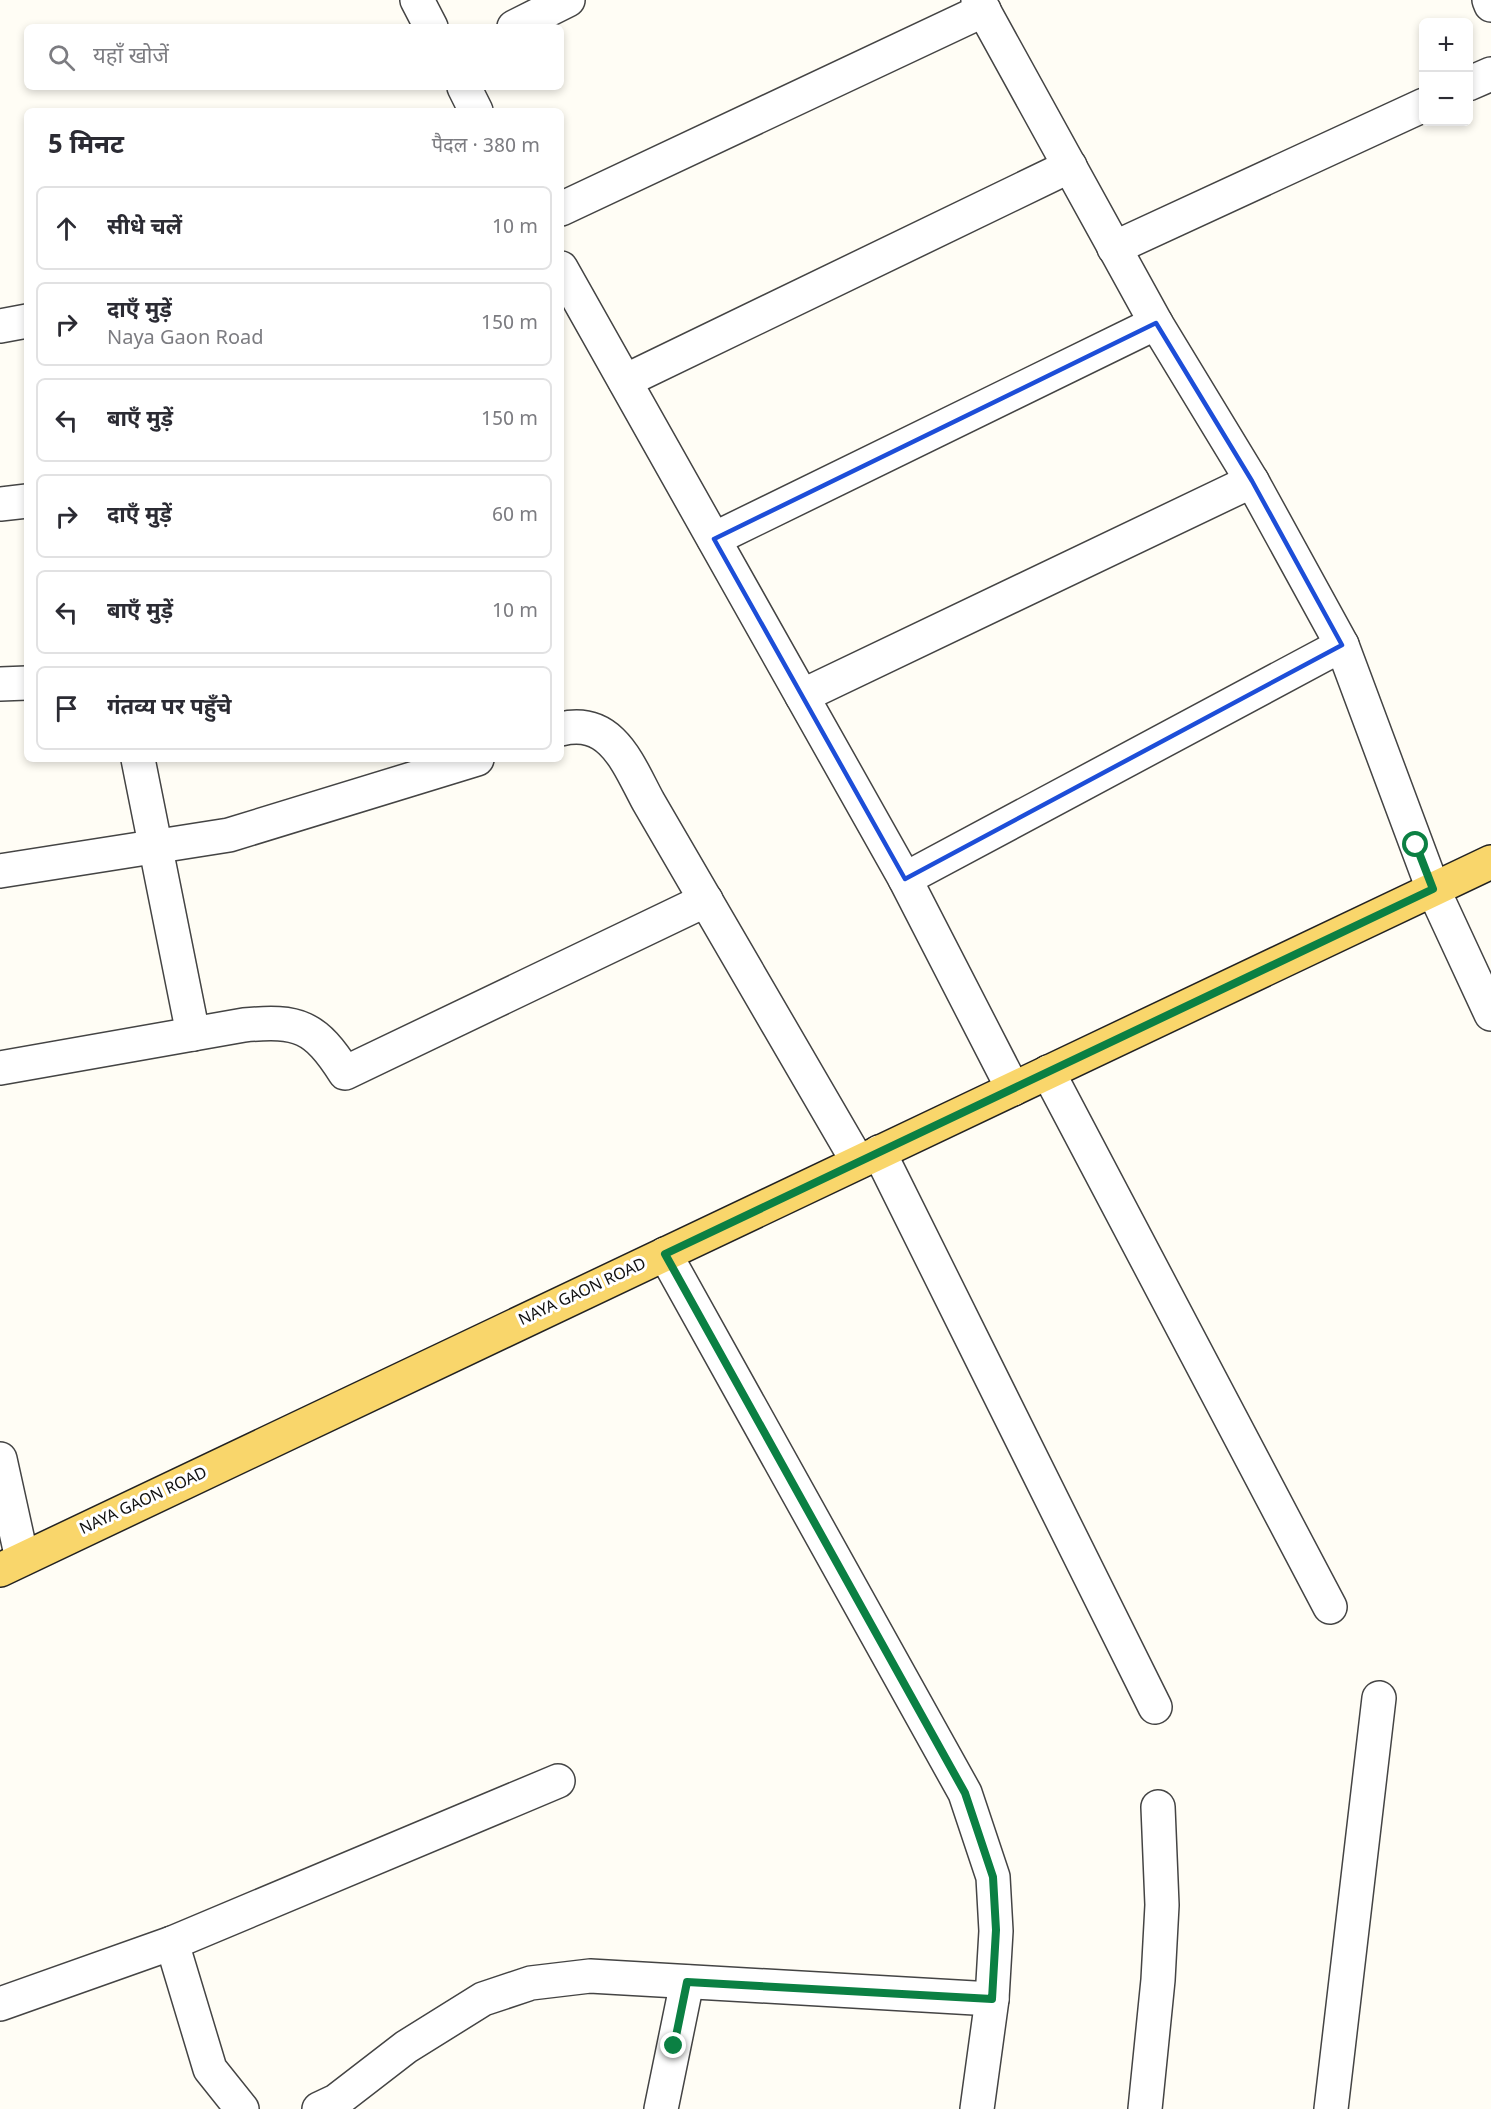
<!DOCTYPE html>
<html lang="hi">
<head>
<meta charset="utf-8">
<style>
	:root { --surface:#fff; --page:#f7f7f7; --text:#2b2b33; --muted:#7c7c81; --line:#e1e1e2 }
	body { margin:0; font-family:Georgia,"Noto Sans Devanagari",serif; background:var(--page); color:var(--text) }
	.controls { position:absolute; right:18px; top:18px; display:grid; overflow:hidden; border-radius:9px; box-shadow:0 3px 9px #0003 }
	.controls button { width:54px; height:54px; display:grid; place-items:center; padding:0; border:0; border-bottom:2px solid var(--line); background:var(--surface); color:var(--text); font:30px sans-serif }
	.stop { position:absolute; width:18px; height:18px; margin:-14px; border:4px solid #0b8043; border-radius:50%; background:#fff }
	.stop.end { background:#0b8043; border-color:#fff; box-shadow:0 2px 6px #0008 }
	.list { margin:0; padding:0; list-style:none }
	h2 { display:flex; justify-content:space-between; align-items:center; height:78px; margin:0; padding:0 24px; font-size:26px }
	h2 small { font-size:20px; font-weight:400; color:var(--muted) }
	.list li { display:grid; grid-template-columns:39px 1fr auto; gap:18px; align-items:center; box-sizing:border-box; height:84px; margin:0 12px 12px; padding:0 12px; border:2px solid var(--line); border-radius:9px }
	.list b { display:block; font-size:22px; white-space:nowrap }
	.list p { margin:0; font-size:20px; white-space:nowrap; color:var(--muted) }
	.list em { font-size:20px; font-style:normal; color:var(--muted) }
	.icon { flex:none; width:33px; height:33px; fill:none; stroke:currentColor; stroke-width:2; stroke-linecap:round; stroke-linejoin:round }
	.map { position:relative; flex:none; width:1491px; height:2109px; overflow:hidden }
	.search { position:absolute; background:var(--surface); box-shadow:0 3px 9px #0003; left:24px; top:24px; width:540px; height:66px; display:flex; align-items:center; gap:15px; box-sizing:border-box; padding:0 21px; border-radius:9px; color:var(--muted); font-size:22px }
	.panel { position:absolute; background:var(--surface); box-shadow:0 3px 9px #0003; left:24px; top:108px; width:540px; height:654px; border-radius:9px }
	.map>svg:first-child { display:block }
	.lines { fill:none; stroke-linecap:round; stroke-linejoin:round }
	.street-casing { stroke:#444; stroke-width:36 }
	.primary-casing { stroke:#222; stroke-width:36 }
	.street { stroke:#fff; stroke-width:33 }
	.primary { stroke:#f9d66b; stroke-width:33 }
	.route { stroke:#0b8043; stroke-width:8 }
	.marked { fill:none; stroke:#1d4ed8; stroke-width:4.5; stroke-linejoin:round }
	.labels { text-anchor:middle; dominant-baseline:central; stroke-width:6; stroke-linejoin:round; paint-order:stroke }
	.street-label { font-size:16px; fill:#111; stroke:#fff }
</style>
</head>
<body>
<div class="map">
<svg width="1491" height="2109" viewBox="0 0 1491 2109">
	<rect width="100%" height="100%" fill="#fffdf5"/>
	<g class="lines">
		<defs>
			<g id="street">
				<path d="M417,0L431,27"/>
				<path d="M978,0L1156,323L1252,481L1342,645L1433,889L1491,1014"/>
				<path d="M1489,0L1491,5"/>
				<path d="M514,27L568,0"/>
				<path d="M1468,84L1491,74"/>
				<path d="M464,87L476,111"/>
				<path d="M561,209L984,10"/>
				<path d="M1114,248L1424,105"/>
				<path d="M561,268L905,879L1013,1089"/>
				<path d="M0,326L27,321"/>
				<path d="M625,381L1070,166"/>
				<path d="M0,504L27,501"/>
				<path d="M714,539L1156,323"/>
				<path d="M0,684L27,683"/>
				<path d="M802,696L1252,481"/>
				<path d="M561,729C612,717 628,764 648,801L858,1162"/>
				<path d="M138,759L193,1034"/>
				<path d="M0,871L229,835L477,759"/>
				<path d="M905,879L1342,645"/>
				<path d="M0,1068L244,1025C299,1020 315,1026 345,1073L706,900"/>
				<path d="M1048,1072L1330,1607"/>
				<path d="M879,1152L1155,1707"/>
				<path d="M665,1254L965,1793L993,1877L996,1931L992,1999L977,2109"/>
				<path d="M0,1459L22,1559"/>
				<path d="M172,1943L210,2069L242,2109"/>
				<path d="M0,2004L172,1943L558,1781"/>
				<path d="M319,2109L336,2101L406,2047L483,1999L531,1983L590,1976L992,1999"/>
				<path d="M661,2109L687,1982"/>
				<path d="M1145,2109L1158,1980L1162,1905L1158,1807"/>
				<path d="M1331,2109L1379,1698"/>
			</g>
			<path id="primary" d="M0,1570L1491,862"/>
		</defs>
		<use href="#street" class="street-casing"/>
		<use href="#primary" class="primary-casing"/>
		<use href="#street" class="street"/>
		<use href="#primary" class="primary"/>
	</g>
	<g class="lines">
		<path class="route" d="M674,2046L687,1982L992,1999L996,1930L993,1877L965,1793L665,1254L1433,889L1416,845"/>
	</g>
	<path class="marked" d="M1156,323L1252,481L1342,645L905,879L714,539Z"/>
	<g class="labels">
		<g class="street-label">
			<text transform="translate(583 1293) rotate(-25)">NAYA GAON ROAD</text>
			<text transform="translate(144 1502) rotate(-25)">NAYA GAON ROAD</text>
		</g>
	</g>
</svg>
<div class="controls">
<button>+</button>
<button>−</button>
</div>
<div class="stop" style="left:1416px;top:845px"></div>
<div class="stop end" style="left:674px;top:2046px"></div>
<div class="search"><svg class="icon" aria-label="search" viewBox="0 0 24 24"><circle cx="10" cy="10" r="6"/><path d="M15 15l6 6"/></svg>यहाँ खोजें</div>
<section class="panel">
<h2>5 मिनट<small>पैदल · 380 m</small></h2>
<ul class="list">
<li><svg class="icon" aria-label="ahead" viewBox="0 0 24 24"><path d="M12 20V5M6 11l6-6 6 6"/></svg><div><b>सीधे चलें</b></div><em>10 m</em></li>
<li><svg class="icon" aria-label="right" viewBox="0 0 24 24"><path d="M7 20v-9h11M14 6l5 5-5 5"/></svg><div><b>दाएँ मुड़ें</b><p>Naya Gaon Road</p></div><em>150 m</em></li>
<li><svg class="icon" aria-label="left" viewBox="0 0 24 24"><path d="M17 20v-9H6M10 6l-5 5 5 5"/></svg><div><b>बाएँ मुड़ें</b></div><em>150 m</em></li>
<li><svg class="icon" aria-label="right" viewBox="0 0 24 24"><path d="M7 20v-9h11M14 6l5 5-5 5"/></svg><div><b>दाएँ मुड़ें</b></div><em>60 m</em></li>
<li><svg class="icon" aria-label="left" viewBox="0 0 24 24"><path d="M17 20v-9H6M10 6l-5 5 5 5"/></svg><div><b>बाएँ मुड़ें</b></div><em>10 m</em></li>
<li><svg class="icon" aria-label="arrive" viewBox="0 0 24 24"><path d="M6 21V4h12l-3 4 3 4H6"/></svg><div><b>गंतव्य पर पहुँचे</b></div></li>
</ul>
</section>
</div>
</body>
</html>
